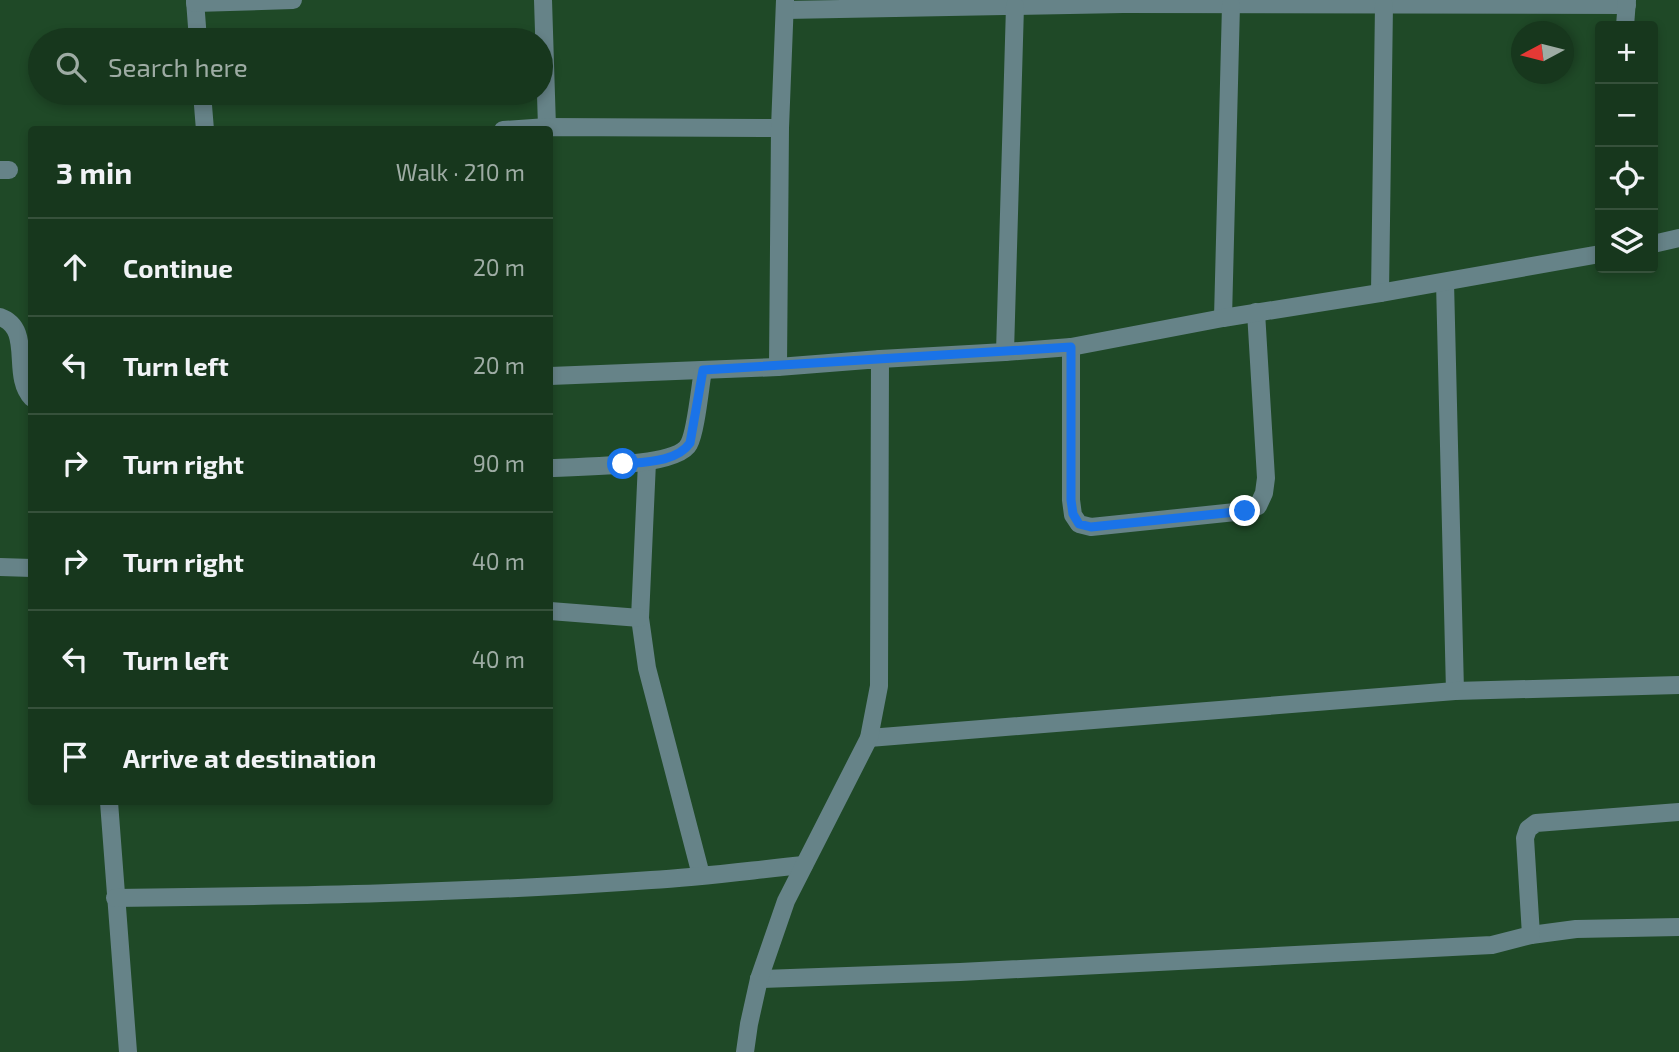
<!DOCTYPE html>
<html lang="en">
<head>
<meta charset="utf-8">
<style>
	:root { --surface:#17371d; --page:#24422a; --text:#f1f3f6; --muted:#9eaca4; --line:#36513b }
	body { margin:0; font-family:"Exo 2",sans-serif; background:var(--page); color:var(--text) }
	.controls { position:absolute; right:21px; top:21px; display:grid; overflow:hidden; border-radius:7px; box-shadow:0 4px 10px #0003 }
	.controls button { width:63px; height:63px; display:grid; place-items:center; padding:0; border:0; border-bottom:2px solid var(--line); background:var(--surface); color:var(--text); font:35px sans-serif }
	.compass { position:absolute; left:1511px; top:21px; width:63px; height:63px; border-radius:50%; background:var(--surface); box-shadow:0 4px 10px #0003; rotate:263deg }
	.stop { position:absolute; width:21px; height:21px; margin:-16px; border:5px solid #1a73e8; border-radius:50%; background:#fff }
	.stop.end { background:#1a73e8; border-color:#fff; box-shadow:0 2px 7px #0008 }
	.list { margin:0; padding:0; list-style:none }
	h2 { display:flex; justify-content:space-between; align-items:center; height:91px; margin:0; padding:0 28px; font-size:30px }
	h2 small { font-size:23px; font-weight:400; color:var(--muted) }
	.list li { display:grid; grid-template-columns:46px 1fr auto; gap:21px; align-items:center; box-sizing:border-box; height:98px; padding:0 28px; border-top:2px solid var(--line) }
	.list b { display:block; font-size:26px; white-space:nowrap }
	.list em { font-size:23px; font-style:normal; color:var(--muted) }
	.icon { flex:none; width:38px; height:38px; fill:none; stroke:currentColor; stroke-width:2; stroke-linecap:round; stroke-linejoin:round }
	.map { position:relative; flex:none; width:1679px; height:1052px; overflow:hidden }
	.search { position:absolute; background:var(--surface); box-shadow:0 4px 10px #0003; left:28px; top:28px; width:525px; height:77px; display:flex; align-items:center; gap:18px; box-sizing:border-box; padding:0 24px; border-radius:38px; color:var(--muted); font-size:26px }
	.panel { position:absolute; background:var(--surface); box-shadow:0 4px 10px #0003; left:28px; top:126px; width:525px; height:679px; border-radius:7px }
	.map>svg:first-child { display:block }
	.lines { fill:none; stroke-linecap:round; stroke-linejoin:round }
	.minor { stroke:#668388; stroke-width:18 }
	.route { stroke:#1a73e8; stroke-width:9 }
</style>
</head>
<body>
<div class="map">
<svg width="1679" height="1052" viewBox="0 0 1679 1052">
	<rect width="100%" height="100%" fill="#1f4927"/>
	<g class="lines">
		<g class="minor">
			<path d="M195,0L198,40"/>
			<path d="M543,0L547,127"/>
			<path d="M195,3L293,0"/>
			<path d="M785,10L1123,4L1627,5"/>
			<path d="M1625,26L1627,0"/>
			<path d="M202,93L205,130"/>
			<path d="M503,130L547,127L780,128"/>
			<path d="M0,170H9"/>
			<path d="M1653,244L1679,238"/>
			<path d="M1445,282L1455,691"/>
			<path d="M1380,293L1384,5"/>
			<path d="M0,317C34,329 10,375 32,398"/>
			<path d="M1223,318L1231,5"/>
			<path d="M1071,347V500L1073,515L1079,524L1091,527L1245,511L1258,506L1264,493L1266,478L1256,312"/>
			<path d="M1005,352L1071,347L1223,318L1380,293L1600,254"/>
			<path d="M880,359L1005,352L1015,6"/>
			<path d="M550,376L778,367"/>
			<path d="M647,462L640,618L647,668L701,875"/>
			<path d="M550,468C575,467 678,467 689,444C696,431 700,387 703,370"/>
			<path d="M0,567L32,568"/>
			<path d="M550,611L640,618"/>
			<path d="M869,738L1455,691L1679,685"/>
			<path d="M109,802L128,1052"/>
			<path d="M115,898C294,896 473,893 651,880C702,877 753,870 804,865"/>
			<path d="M1531,935L1576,929L1679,927"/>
			<path d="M759,979L960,972L1492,945L1531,935L1525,838L1528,829L1536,823L1679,812"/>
			<path d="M745,1052L749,1024L759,979L786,901L869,738L879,686L880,359L778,367L780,128L785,0"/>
		</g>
	</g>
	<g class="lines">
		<path class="route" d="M623,464C645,462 677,462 690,443L703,370L1071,347V500L1073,514L1079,524L1091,527L1245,511"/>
	</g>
</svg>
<div class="controls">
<button>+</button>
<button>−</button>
<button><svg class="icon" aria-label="locate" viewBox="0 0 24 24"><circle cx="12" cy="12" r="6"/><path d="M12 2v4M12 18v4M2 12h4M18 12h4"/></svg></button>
<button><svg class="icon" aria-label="layers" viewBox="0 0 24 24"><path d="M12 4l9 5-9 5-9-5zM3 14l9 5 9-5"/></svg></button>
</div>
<svg class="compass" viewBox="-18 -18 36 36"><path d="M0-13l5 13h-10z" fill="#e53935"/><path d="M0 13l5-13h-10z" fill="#9eaca4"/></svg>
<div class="stop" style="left:623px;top:464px"></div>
<div class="stop end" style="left:1245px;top:511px"></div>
<div class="search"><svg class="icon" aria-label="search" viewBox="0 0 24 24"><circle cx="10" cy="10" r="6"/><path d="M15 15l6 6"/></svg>Search here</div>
<section class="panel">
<h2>3 min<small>Walk · 210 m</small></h2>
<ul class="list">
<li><svg class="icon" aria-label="ahead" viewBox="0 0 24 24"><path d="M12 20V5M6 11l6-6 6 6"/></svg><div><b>Continue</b></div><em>20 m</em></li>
<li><svg class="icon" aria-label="left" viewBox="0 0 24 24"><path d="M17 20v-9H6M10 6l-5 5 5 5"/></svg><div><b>Turn left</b></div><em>20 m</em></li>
<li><svg class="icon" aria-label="right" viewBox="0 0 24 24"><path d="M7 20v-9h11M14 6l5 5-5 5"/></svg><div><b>Turn right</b></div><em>90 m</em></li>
<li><svg class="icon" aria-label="right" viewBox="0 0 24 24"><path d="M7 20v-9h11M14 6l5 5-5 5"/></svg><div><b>Turn right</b></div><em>40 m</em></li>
<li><svg class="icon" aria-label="left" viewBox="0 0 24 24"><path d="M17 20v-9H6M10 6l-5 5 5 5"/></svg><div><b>Turn left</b></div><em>40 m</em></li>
<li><svg class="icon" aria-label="arrive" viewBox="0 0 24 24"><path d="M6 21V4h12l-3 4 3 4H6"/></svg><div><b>Arrive at destination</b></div></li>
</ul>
</section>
</div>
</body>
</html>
